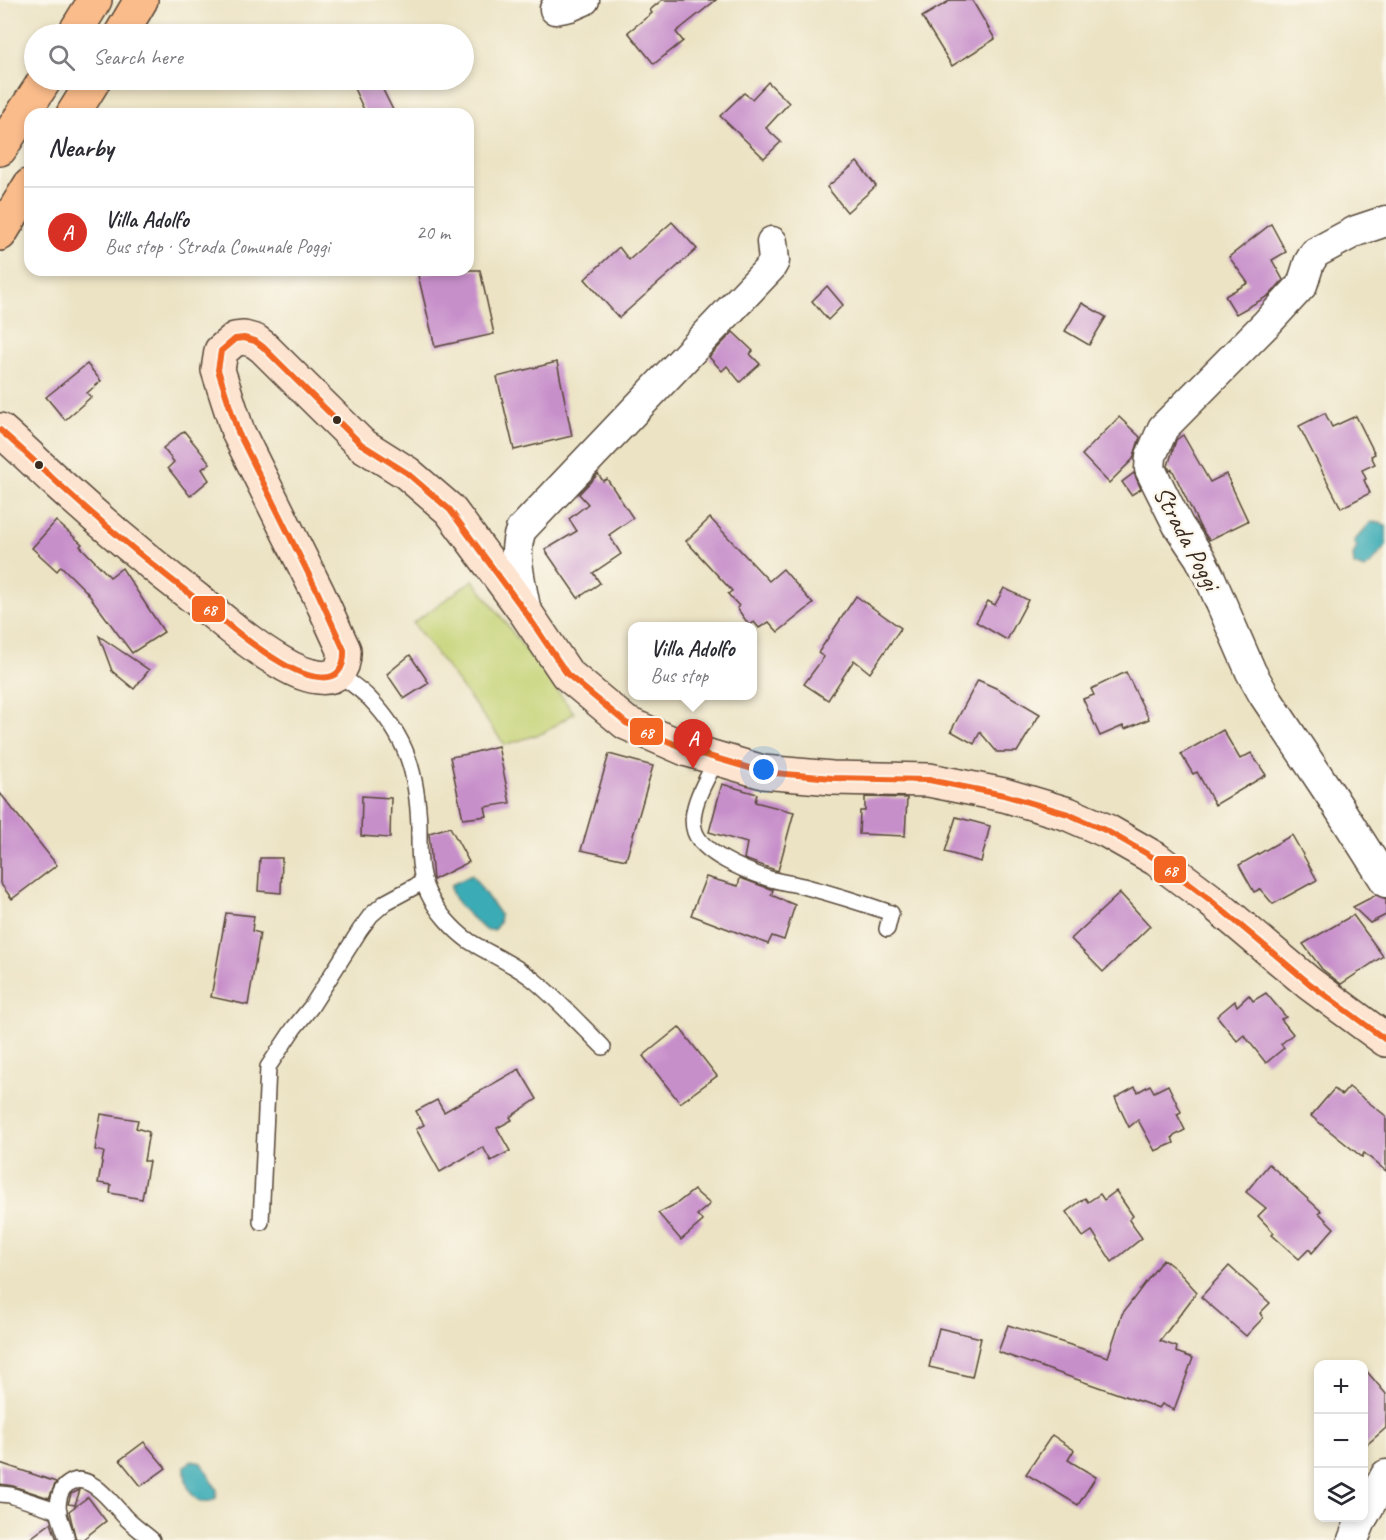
<!DOCTYPE html>
<html lang="en">
<head>
<meta charset="utf-8">
<style>
	:root { --surface:#fff; --page:#f7f7f7; --text:#2b2b33; --muted:#7c7c81; --line:#e1e1e2; --accent:#d93025 }
	body { margin:0; font-family:Caveat,sans-serif; background:var(--page); color:var(--text) }
	.controls { position:absolute; right:18px; bottom:18px; display:grid; overflow:hidden; border-radius:12px; box-shadow:0 3px 9px #0003 }
	.controls button { width:54px; height:54px; display:grid; place-items:center; padding:0; border:0; border-bottom:2px solid var(--line); background:var(--surface); color:var(--text); font:30px sans-serif }
	.you { position:absolute; left:764px; top:770px; width:21px; height:21px; margin:-15px; border:4px solid #fff; border-radius:50%; background:#1a73e8; box-shadow:0 0 0 9px #1a73e833 }
	.badge { display:grid; place-items:center; width:39px; height:39px; border-radius:50%; background:var(--accent); color:#fff; font-size:20px; font-weight:700 }
	.pin { position:absolute; translate:-50% -50px; filter:drop-shadow(0 2px 3px #0008) }
	.pin::after { content:''; position:absolute; top:32px; width:21px; height:18px; background:inherit; clip-path:polygon(0 0,100% 0,50% 100%) }
	.popup { position:absolute; left:628px; top:622px; width:129px; height:78px; box-sizing:border-box; display:grid; place-content:center; border-radius:12px; background:var(--surface); filter:drop-shadow(0 2px 4px #0005); font-size:20px; white-space:nowrap; color:var(--muted) }
	.popup b { font-size:22px; color:var(--text) }
	.popup::after { content:''; position:absolute; left:50%; top:100%; margin-left:-12px; border:12px solid transparent; border-top-color:var(--surface) }
	.list { margin:0; padding:0; list-style:none }
	h2 { display:flex; justify-content:space-between; align-items:center; height:78px; margin:0; padding:0 24px; font-size:26px }
	h2 small { font-size:20px; font-weight:400; color:var(--muted) }
	.list li { display:grid; grid-template-columns:39px 1fr auto; gap:18px; align-items:center; box-sizing:border-box; height:90px; padding:0 24px; border-top:2px solid var(--line) }
	.list b { display:block; font-size:22px; white-space:nowrap }
	.list p { margin:0; font-size:20px; white-space:nowrap; color:var(--muted) }
	.list em { font-size:20px; font-style:normal; color:var(--muted) }
	.icon { flex:none; width:33px; height:33px; fill:none; stroke:currentColor; stroke-width:2; stroke-linecap:round; stroke-linejoin:round }
	.map { position:relative; flex:none; width:1386px; height:1540px; overflow:hidden }
	.search { position:absolute; background:var(--surface); box-shadow:0 3px 9px #0003; left:24px; top:24px; width:450px; height:66px; display:flex; align-items:center; gap:15px; box-sizing:border-box; padding:0 21px; border-radius:33px; color:var(--muted); font-size:22px }
	.panel { position:absolute; background:var(--surface); box-shadow:0 3px 9px #0003; left:24px; top:108px; width:450px; height:168px; border-radius:18px }
	.map>svg:first-child { display:block }
	.green { fill:#c4d273; stroke:#807e48; stroke-width:1.5 }
	.water { fill:#3bacb5; stroke:#3b6b6a; stroke-width:1.5 }
	.building { fill:#c78fca }
	.lines { fill:none; stroke-linecap:round; stroke-linejoin:round }
	.lane-casing { stroke:#564637; stroke-width:18 }
	.street-casing { stroke:#564637; stroke-width:33 }
	.secondary-casing { stroke:#564637; stroke-width:36 }
	.highway-casing { stroke:#564637; stroke-width:36 }
	.lane { stroke:#fff; stroke-width:15 }
	.street { stroke:#fff; stroke-width:30 }
	.secondary { stroke:#fde4d1; stroke-width:33 }
	.highway { stroke:#fabc8b; stroke-width:33 }
	.bus-1-casing { stroke:#fbf7ec; stroke-width:10 }
	.bus-1 { stroke:#f26522; stroke-width:6 }
	.bus-dot { fill:#3b2a1e; stroke:#fbf7ec; stroke-width:2 }
	.labels { text-anchor:middle; dominant-baseline:central; stroke-width:5; stroke-linejoin:round; paint-order:stroke }
	.street-label { font-size:26px; fill:#3b2a1e; stroke:#fbf7ec }
	.line-badge { stroke:#fbf7ec; stroke-width:2 }
	.badge-label { font-size:16px; text-anchor:middle; font-weight:bold; fill:#fff }
</style>
</head>
<body>
<div class="map">
<svg width="1386" height="1540" viewBox="0 0 1386 1540">
	<rect width="100%" height="100%" fill="#fbf7ec"/>
	<filter id="ink" filterUnits="userSpaceOnUse"><feTurbulence type="fractalNoise" baseFrequency=".0167" numOctaves="2"/><feDisplacementMap in="SourceGraphic" scale="12" xChannelSelector="R" yChannelSelector="G"/><feConvolveMatrix kernelMatrix="1 2 1 2 8 2 1 2 1" color-interpolation-filters="sRGB"/></filter>
	<filter id="wash" filterUnits="userSpaceOnUse"><feTurbulence type="fractalNoise" baseFrequency=".008" numOctaves="4" result="noise"/><feDisplacementMap in="SourceGraphic" scale="24" xChannelSelector="R" yChannelSelector="G"/><feGaussianBlur stdDeviation="1.35" result="paint"/><feColorMatrix in="noise" values="0 0 0 0 0 0 0 0 0 0 0 0 0 0 0 0 0 1.4 0 .05"/><feComposite in="paint" operator="in"/></filter>
	<g filter="url(#wash)">
		<rect width="100%" height="100%" fill="#ece3c4"/>
		<path class="green" d="M473,580L574,713L543,733L505,745L413,623Z"/>
		<g class="water">
			<path d="M1371,522H1380L1386,526V546C1378,554 1373,565 1364,569L1354,565L1353,555L1357,547L1354,541Z"/>
			<path d="M472,875L500,915L499,923L494,930H485C474,919 449,901 451,885Z"/>
			<path d="M191,1461L202,1463L217,1490L216,1498L211,1501L202,1502C188,1496 184,1479 185,1466Z"/>
		</g>
		<g id="blocks">
			<g class="building">
				<path d="M662,0H716L676,32L683,41L654,64L628,32L652,13L650,10Z"/>
				<path d="M951,0H972L995,39L952,66L922,17Z"/>
				<path d="M350,80H378L395,114H366Z"/>
				<path d="M768,82L789,103L766,128L781,142L764,158L720,116L744,93L752,99Z"/>
				<path d="M857,162L876,186L847,212L827,187Z"/>
				<path d="M672,222L697,249L619,318L585,279L619,247L629,260Z"/>
				<path d="M1271,224L1286,252L1272,260L1283,280L1270,295L1236,314L1225,296L1248,283L1229,257Z"/>
				<path d="M440,270H480L494,334L435,347L418,275Z"/>
				<path d="M827,286L843,305L828,320L812,301Z"/>
				<path d="M1082,303L1106,317L1089,345L1065,331Z"/>
				<path d="M733,332L753,351L750,354L760,364L740,382L727,366L722,371L709,357Z"/>
				<path d="M557,362L572,436L514,450L497,377Z"/>
				<path d="M87,364L101,381L87,393L91,397L65,420L46,397Z"/>
				<path d="M1325,413L1332,427L1356,416L1375,454L1371,456L1375,464L1362,470L1366,479L1364,480L1370,493L1341,508L1299,426Z"/>
				<path d="M1119,417L1140,437L1133,459L1109,483L1082,455Z"/>
				<path d="M184,431L210,463L202,469L209,480L190,496L168,468L174,462L163,448Z"/>
				<path d="M1183,435L1210,482L1226,474L1248,521L1209,540L1200,527L1172,469L1170,471L1168,466L1176,440Z"/>
				<path d="M1134,473L1141,489L1131,495L1122,482Z"/>
				<path d="M598,474L603,481L607,479L633,518L609,535L621,554L593,573L600,583L578,598L545,550L577,531L569,519L588,504L579,494Z"/>
				<path d="M710,518L769,581L783,569L813,604L778,632L769,622L759,628L754,622L749,625L737,608L739,606L728,594L732,591L686,541Z"/>
				<path d="M56,521L82,544L80,546L110,577L122,568L164,632L132,653L86,591L61,566L57,571L32,548Z"/>
				<path d="M1004,588L1028,600L1007,640L976,622L988,601L995,605Z"/>
				<path d="M856,596L901,628L870,673L854,660L828,700L804,684L824,657L818,653Z"/>
				<path d="M99,636L149,670L134,689L112,671Z"/>
				<path d="M410,655L429,683L404,699L387,674Z"/>
				<path d="M1126,672L1149,719L1125,729L1123,726L1100,736L1083,699L1094,695L1091,689Z"/>
				<path d="M978,680L998,689L1040,714L1017,752H997L980,732L974,744L951,731Z"/>
				<path d="M1223,730L1240,759L1251,753L1266,775L1215,805L1197,772L1193,774L1181,754Z"/>
				<path d="M498,746L510,803L485,807L487,816L463,819L450,757L468,754Z"/>
				<path d="M609,754L653,766L626,860L581,850Z"/>
				<path d="M722,784L757,794L755,802L794,812L778,871L744,859L747,843L709,832Z"/>
				<path d="M0,793L57,865L12,899L0,883Z"/>
				<path d="M362,796L391,798L390,838L361,836Z"/>
				<path d="M865,797L907,798L905,836L859,834L860,811H865Z"/>
				<path d="M956,817L990,826L981,862L945,852Z"/>
				<path d="M450,827L469,862L433,880L429,833Z"/>
				<path d="M1292,835L1317,880L1273,904L1260,889L1254,892L1239,865Z"/>
				<path d="M260,858H282L281,893L258,891Z"/>
				<path d="M706,877L738,886L740,878L773,890L771,895L795,905L784,940L772,936L768,944L691,915Z"/>
				<path d="M1120,893L1150,926L1103,972L1071,939Z"/>
				<path d="M1376,895L1386,899V915L1370,923L1353,907Z"/>
				<path d="M226,913L254,916L252,931L260,933L248,1005L211,997Z"/>
				<path d="M1353,915L1383,956L1341,984L1322,969L1303,944Z"/>
				<path d="M1266,993L1286,1017L1281,1019L1293,1034L1281,1044L1284,1048L1266,1063L1244,1035L1237,1041L1217,1016L1235,1001L1237,1006L1249,995L1253,1001Z"/>
				<path d="M679,1027L717,1076L680,1103L643,1056Z"/>
				<path d="M519,1069L537,1099L510,1117L512,1120L497,1128L510,1151L491,1161L483,1147L440,1172L416,1129L424,1125L416,1111L437,1100L444,1112Z"/>
				<path d="M1150,1085L1154,1092L1168,1085L1181,1112L1177,1114L1185,1130L1172,1137L1174,1143L1155,1151L1138,1120L1129,1127L1115,1098L1135,1087L1138,1092Z"/>
				<path d="M1349,1087L1386,1116V1171L1364,1153L1362,1157L1311,1116L1334,1089L1342,1095Z"/>
				<path d="M101,1114L138,1120L136,1128L149,1132L144,1161H149L142,1199L110,1193L111,1185L98,1183L104,1152L95,1150Z"/>
				<path d="M1269,1164L1321,1211L1319,1213L1334,1228L1312,1253L1309,1249L1299,1259L1272,1235L1274,1233L1258,1216L1266,1208L1246,1192Z"/>
				<path d="M694,1190L710,1204L697,1215L703,1221L681,1240L658,1213L676,1204Z"/>
				<path d="M1116,1191L1133,1216L1129,1220L1142,1238L1112,1262L1092,1231L1083,1237L1066,1212L1085,1198L1088,1202L1100,1194L1104,1200Z"/>
				<path d="M1163,1259L1176,1269L1197,1292L1160,1341L1177,1347L1176,1352L1193,1358L1174,1410L1162,1404L1159,1408L998,1352L1008,1325L1108,1357L1122,1314Z"/>
				<path d="M1229,1266L1270,1303L1260,1313L1263,1318L1246,1336L1201,1297Z"/>
				<path d="M939,1328L981,1338L972,1377L929,1367Z"/>
				<path d="M1364,1368L1386,1394V1428L1364,1447Z"/>
				<path d="M1052,1435L1074,1450L1068,1460L1096,1477L1078,1505L1026,1474Z"/>
				<path d="M144,1442L166,1468L141,1486L120,1460Z"/>
				<path d="M0,1463L56,1482L49,1498L13,1486L0,1484Z"/>
				<path d="M80,1490L75,1505L68,1504L71,1494Z"/>
				<path d="M88,1497L106,1521L82,1540H76L69,1511Z"/>
				<path d="M51,1523L57,1540H28Z"/>
			</g>
		</g>
	</g>
	<g filter="url(#ink)">
		<use href="#blocks" fill-opacity="0" stroke="#564637" stroke-width="1.5"/>
		<g class="lines">
			<defs>
				<g id="lane">
					<path d="M337,673C348,681 360,689 369,698C407,737 417,773 419,826C419,848 418,873 428,893C436,910 453,930 469,941C491,955 515,964 535,981C559,1001 581,1025 603,1047"/>
					<path d="M717,759C707,779 687,809 695,832C703,854 746,871 767,878C779,882 791,883 803,886C833,894 862,903 891,913L887,929"/>
					<path d="M261,1222L268,1067L294,1028L311,1007L360,930L371,915L386,902L423,882"/>
					<path d="M0,1494L10,1495L59,1511"/>
					<path d="M67,1540C65,1529 59,1519 58,1509C58,1499 60,1489 68,1484C88,1469 112,1503 124,1516C132,1525 143,1532 152,1540"/>
				</g>
				<g id="street">
					<path d="M555,9L570,6L584,0"/>
					<path d="M1386,221L1356,231L1315,253L1309,263L1302,285L1267,323L1163,428L1151,456L1150,469L1178,525L1200,558L1211,580L1251,672L1264,695L1332,797L1386,882"/>
					<path d="M526,613C522,587 511,555 521,530L770,268L774,261L772,242"/>
					<path d="M1364,1515L1386,1475"/>
					<path d="M1353,1540L1362,1518"/>
				</g>
				<path id="secondary" d="M0,430C21,448 40,467 60,485C105,526 152,565 200,602C226,623 251,645 280,662C303,676 346,693 344,650L318,593L238,432L218,370L221,351L235,339L244,338L255,341L263,347L361,444L407,473L450,510L526,613L567,674L626,723L688,750L763,772L832,778L929,780L1004,795L1068,814L1107,831L1156,859L1209,899L1310,984L1386,1040"/>
				<g id="highway">
					<path d="M74,34L95,0"/>
					<path d="M121,34L141,0"/>
					<path d="M73,114L94,80"/>
					<path d="M0,149L45,80"/>
					<path d="M0,234L30,185"/>
				</g>
			</defs>
			<use href="#lane" class="lane-casing"/>
			<use href="#street" class="street-casing"/>
			<use href="#secondary" class="secondary-casing"/>
			<use href="#highway" class="highway-casing"/>
			<use href="#lane" class="lane"/>
			<use href="#street" class="street"/>
			<use href="#secondary" class="secondary"/>
			<use href="#highway" class="highway"/>
			<defs>
				<path id="bus-1" d="M0,430C21,448 40,467 60,485C105,526 152,565 200,602C226,623 251,645 280,662C303,676 346,693 344,650L318,593L238,432L218,370L221,351L235,339L244,338L255,341L263,347L361,444L407,473L450,510L526,613L567,674L626,723L688,750L763,772L832,778L929,780L1004,795L1068,814L1107,831L1156,859L1209,899L1310,984L1386,1040"/>
			</defs>
			<use href="#bus-1" class="bus-1-casing"/>
			<use href="#bus-1" class="bus-1"/>
		</g>
	</g>
	<g class="bus-dot">
		<circle cx="337" cy="420" r="5"/>
		<circle cx="39" cy="465" r="5"/>
	</g>
	<g class="labels">
		<g class="street-label">
			<text transform="translate(1187 538) rotate(62)">Strada Poggi</text>
		</g>
	</g>
	<g class="line-badge">
		<rect x="191" y="595" width="35" height="28" rx="6" fill="#f26522"/>
		<rect x="629" y="717" width="35" height="29" rx="6" fill="#f26522"/>
		<rect x="1153" y="855" width="34" height="29" rx="6" fill="#f26522"/>
	</g>
	<g class="badge-label">
		<text x="209" y="615">68</text>
		<text x="646" y="738">68</text>
		<text x="1170" y="876">68</text>
	</g>
</svg>
<div class="controls">
<button>+</button>
<button>−</button>
<button><svg class="icon" aria-label="layers" viewBox="0 0 24 24"><path d="M12 4l9 5-9 5-9-5zM3 14l9 5 9-5"/></svg></button>
</div>
<div class="you"></div>
<div class="pin badge" style="left:693px;top:769px">A</div>
<div class="popup"><b>Villa Adolfo</b>Bus stop</div>
<div class="search"><svg class="icon" aria-label="search" viewBox="0 0 24 24"><circle cx="10" cy="10" r="6"/><path d="M15 15l6 6"/></svg>Search here</div>
<section class="panel">
<h2>Nearby<small></small></h2>
<ul class="list">
<li><span class="badge">A</span><div><b>Villa Adolfo</b><p>Bus stop · Strada Comunale Poggi</p></div><em>20 m</em></li>
</ul>
</section>
</div>
</body>
</html>
